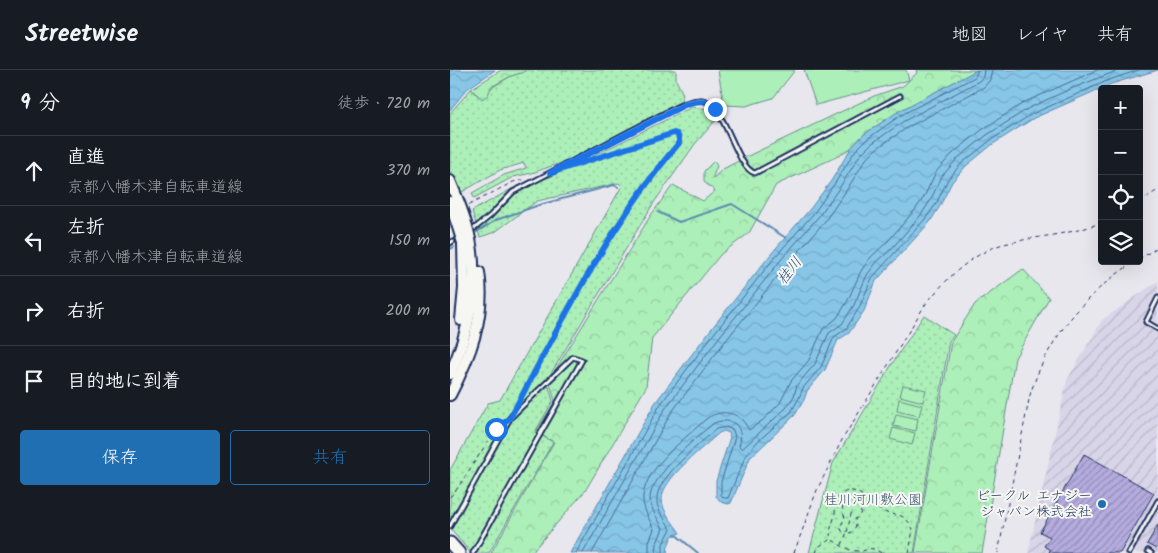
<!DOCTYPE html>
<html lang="ja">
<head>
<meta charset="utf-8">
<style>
	:root { --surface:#171b24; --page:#242831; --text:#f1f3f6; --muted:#9ea1a6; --line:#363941; --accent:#1f6fb2 }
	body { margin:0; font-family:Kalam,"Klee One",sans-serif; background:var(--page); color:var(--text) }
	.controls { position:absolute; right:15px; top:15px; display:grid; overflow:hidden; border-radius:5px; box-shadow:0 5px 20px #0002 }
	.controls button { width:45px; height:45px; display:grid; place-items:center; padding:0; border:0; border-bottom:1px solid var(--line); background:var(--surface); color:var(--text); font:25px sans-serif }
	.stop { position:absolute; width:15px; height:15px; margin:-11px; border:4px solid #1a73e8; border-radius:50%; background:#fff }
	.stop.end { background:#1a73e8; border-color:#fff; box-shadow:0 1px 5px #0008 }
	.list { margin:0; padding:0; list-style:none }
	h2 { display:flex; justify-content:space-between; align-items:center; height:65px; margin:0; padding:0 20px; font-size:21px }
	h2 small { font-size:16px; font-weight:400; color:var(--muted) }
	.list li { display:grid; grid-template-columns:32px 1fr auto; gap:15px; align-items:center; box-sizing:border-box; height:70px; padding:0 20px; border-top:1px solid var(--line) }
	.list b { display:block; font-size:19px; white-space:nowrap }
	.list p { margin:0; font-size:16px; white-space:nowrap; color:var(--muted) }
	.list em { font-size:16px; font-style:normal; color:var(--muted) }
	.actions { display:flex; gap:10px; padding:15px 20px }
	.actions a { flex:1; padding:11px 0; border:1px solid var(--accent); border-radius:5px; text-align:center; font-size:18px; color:var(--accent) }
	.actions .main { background:var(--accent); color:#fff }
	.icon { flex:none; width:28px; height:28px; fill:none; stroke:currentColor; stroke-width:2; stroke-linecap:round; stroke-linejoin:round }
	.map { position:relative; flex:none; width:708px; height:483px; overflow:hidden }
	header { display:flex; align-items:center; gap:30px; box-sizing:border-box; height:70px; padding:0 25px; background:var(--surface); border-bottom:1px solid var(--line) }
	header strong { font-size:24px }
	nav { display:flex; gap:28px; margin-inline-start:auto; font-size:18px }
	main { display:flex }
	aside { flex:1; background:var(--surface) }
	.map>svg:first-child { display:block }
	.industrial { fill:url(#industrial-furrows) }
	.grass { fill:url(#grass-dots); stroke:#648f8b }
	.forest { fill:url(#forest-crowns); stroke:#648f8b }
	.garden { fill:#adefb8; stroke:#648f8b }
	.water { fill:url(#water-waves); stroke:#5c8ab0 }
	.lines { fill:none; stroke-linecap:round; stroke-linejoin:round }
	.shore { stroke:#466b95; stroke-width:1 }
	.stream { stroke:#5c8ab0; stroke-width:2 }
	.building { fill:url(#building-hatch); stroke:#1b2f5e }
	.service-casing { stroke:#1b2f5e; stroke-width:7 }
	.primary-casing { stroke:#1b2f5e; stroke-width:14 }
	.motorway-casing { stroke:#1b2f5e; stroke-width:15 }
	.path { stroke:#1b2f5e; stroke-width:1; stroke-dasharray:4 4; stroke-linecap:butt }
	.service { stroke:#f6f6f2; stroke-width:3 }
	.primary { stroke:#f6f6f2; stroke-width:10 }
	.motorway { stroke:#f6f6f2; stroke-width:11 }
	.route { stroke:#1a73e8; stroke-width:6 }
	.poi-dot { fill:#1f6fb2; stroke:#f6f6f2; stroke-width:2 }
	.labels { text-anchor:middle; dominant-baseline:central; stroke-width:4; stroke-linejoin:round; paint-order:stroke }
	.poi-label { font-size:14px; fill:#1b2f5e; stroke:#f6f6f2; text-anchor:end }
	.park-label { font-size:14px; fill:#385570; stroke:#f6f6f2 }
	.water-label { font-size:15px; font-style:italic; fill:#365580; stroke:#f6f6f2 }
</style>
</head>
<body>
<header>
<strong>Streetwise</strong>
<nav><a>地図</a><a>レイヤ</a><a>共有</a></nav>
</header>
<main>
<aside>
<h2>9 分<small>徒歩 · 720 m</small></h2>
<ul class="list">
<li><svg class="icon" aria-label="ahead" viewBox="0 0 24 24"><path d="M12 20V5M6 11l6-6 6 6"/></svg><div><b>直進</b><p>京都八幡木津自転車道線</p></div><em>370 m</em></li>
<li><svg class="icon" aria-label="left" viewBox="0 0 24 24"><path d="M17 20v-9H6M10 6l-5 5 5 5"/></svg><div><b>左折</b><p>京都八幡木津自転車道線</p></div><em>150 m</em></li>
<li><svg class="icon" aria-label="right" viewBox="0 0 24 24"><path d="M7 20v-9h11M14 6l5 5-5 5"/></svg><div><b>右折</b></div><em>200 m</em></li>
<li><svg class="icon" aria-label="arrive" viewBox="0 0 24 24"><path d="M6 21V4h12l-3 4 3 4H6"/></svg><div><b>目的地に到着</b></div></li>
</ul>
<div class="actions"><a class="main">保存</a><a>共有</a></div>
</aside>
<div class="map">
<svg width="708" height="483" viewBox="0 0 708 483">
	<defs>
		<pattern id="industrial-furrows" width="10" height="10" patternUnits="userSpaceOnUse" patternTransform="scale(1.25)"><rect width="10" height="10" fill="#d9d5e9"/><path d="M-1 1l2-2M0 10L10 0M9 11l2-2" fill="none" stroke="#bab7ca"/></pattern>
		<pattern id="grass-dots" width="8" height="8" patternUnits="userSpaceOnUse" patternTransform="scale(1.25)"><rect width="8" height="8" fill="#adefb8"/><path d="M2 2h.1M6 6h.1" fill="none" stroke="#94cda1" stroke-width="1.8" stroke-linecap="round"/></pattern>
		<pattern id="forest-crowns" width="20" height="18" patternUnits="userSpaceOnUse" patternTransform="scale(1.25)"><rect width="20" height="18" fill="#adefb8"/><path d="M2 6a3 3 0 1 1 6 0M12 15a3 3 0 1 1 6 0" fill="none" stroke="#94cda1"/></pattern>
		<pattern id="water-waves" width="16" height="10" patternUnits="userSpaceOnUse" patternTransform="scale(1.25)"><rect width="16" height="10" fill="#87c6e7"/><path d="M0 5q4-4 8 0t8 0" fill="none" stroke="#74aac9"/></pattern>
		<pattern id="building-hatch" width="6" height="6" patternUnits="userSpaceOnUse" patternTransform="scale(1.25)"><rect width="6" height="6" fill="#b5acde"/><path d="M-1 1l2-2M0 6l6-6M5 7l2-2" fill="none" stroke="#928cb7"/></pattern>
	</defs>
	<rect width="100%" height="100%" fill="#e9e7ee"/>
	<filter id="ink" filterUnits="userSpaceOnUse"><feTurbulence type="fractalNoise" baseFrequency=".02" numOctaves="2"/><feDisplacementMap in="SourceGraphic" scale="10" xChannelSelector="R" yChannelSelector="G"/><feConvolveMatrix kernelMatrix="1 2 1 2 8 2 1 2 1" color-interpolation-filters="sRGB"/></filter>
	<g filter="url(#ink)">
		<path class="industrial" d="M708,211V483H578L617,310L652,250Z"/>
		<g class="grass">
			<path d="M75,0H226V10L233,24L231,31L119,90L82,103L63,107L24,128L22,123L54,105L76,98L74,93L50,100L0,129V43L21,19L28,26L61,6L74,2Z"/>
			<path d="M242,37L258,39L265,51L245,74L203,134L97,310L103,331L85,362L103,372L39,483H21L0,459V400L38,333L50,330L172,116L169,113L87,131L45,162L30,167L22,141L65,117L100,107Z"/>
			<path d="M474,245L504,265L499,271L464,483H359L383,393L442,294Z"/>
		</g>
		<g class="forest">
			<path d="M51,0H75L74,2L61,6L41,17L38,25L32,29L21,19Z"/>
			<path d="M466,0H527L449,41L413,65L401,78L386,87L326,115L299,163L271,184L202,268L196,317L135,421L81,483H41L104,372L86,362L105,331L99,310L201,145L223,115L253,131L265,121L254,112V101L264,91L267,96L262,109L273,99L298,86L424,26L453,16L467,3Z"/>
			<path d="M573,199L599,228L565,288L532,483H465L501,272L525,234Z"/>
		</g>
		<g class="garden">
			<path d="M268,0H345L323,28L296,36L274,35Z"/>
			<path d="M354,0H456L459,10L366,35Z"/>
			<path d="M453,315L476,320L473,332L450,326Z"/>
			<path d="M449,329L472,335L469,346L447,341Z"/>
			<path d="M446,344L468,349L466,361L443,356Z"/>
			<path d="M443,358L465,363L462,375L440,369Z"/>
		</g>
		<g class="water">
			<path d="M0,0H45L17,19L0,40Z"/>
			<path d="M527,0H708L661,14L584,48L543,74L516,96L502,112L490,136L480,152L426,211L414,241L399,263L388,270L375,300L357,321L354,330L345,345L300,388L281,433L278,434L271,432L266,426V411L280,367L279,363L274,361L269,363C255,376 211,410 212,429C212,442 224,453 230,463L222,466L218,476L217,483H120L205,333L258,263L321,184L360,139L381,111L401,78L413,65L449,41Z"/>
		</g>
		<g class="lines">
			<g class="shore">
				<path d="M126,483L210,335L262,266L325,187L364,143L385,113L405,81L417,69L451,45L525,7L528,0"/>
				<path d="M133,483L215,339L267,270L330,191L369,146L390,117L410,85L421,74L454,51L529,11L533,7L534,0"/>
				<path d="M142,483L221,343L273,274L336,196L375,151L396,121L416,89L426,79L458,57L534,17L540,10L542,0"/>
				<path d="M199,483V472L204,459C199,449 192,437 193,426C196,397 236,368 256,349C267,341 282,340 292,350C295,353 297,357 299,360L313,350L330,333L341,311L359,290L373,259L387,248L397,232L411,201L420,188L438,171L465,140L474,127L486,102L502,84L533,59L575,32L647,0"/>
				<path d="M206,483L207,473L213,458C208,449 201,440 200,429C199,408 248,365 264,353C283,346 295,357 289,376L292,379L336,338L344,326L347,315L365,294L379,263L392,254L404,235L417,205L426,193L444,176L471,145L480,131L492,106L508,88L537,65L579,38L618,20L669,0"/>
				<path d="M213,483V474L221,459C215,449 205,438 207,427C209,406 250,374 266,359L276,357L283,360L285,367L271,412V425L274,428H278L296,385L307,372L341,342L349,328L353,318L371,297L384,267L396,259L409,238L422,208L475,149L486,134L498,109L512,93L541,70L582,44L659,10L689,0"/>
			</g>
			<g class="stream">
				<path d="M208,142L229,152L282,134L336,168"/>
				<path d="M27,162L46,150L89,135L164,115L168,117"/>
				<path d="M0,179L4,177"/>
				<path d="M225,464L248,483"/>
			</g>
		</g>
		<g class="building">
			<path d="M634,384L704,423L670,483H599L600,480L594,476L600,467L590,462Z"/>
			<path d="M708,455V476L706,479L697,474Z"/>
		</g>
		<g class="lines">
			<defs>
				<g id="service">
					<path d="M25,158L40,146L63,122L215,43C226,38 240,29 252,30C275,32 286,99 305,103L450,26"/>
					<path d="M0,173L3,171"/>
					<path d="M708,228L696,252L708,259"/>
					<path d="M0,456L60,348L123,287L132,290L23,483"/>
					<path d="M698,481L701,483"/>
					<path d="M679,483L708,431"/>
				</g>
				<g id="primary">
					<path d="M0,111C8,130 16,149 20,169C29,214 19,263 0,304"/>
					<path d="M0,132L15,179"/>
					<path d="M11,250L14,218L13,174"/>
					<path d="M0,325C20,287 36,246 29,202"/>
				</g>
				<path id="motorway" d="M0,473L9,483"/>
			</defs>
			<use href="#service" class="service-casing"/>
			<use href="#primary" class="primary-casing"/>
			<use href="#motorway" class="motorway-casing"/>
			<g class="path">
				<path d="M689,132L708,120"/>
				<path d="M19,135L63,112L77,109"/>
				<path d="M689,189L708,177"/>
				<path d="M69,332C116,243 163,149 229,73V67L227,64L224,63L126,95"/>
				<path d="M0,427L7,419L46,359L50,356"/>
				<path d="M392,475L397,462L401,463L406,456L405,449C415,443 411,434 403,429C391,431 391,438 395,448L390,457L392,461L397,462L402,440"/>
				<path d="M344,483L367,420L392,370L475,235C495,210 519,186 550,175C557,173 565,172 573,170C599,165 627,163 652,152"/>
				<path d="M366,483L368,477L381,469"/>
				<path d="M431,483C419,474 418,482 408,481C397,481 389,474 381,469C378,459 384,453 385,443C386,435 385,428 393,423C408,414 420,435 432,441C448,449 452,439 463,459L459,483"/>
				<path d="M548,483L580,325C597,269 636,222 686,191"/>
			</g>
			<use href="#service" class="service"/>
			<use href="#primary" class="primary"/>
			<use href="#motorway" class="motorway"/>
		</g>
	</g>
	<g class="lines" filter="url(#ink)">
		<path class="route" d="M46,359L60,348C111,253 159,155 229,73V68L227,64L224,63L100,103L238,33C251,30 256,28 265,39"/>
	</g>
	<circle class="poi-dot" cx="652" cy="434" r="5"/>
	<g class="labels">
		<g class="poi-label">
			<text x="642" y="426">ビークル エナジー<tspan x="642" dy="16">ジャパン株式会社</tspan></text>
		</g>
		<g class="park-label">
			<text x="423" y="430">桂川河川敷公園</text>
		</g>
		<g class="water-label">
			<text transform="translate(340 201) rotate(-51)">桂川</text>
		</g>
	</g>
</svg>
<div class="controls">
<button>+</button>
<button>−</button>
<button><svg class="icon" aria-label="locate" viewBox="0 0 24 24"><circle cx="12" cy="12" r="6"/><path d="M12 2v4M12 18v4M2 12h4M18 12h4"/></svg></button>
<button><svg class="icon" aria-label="layers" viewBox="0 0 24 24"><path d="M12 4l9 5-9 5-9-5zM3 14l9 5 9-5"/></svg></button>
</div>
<div class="stop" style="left:46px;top:359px"></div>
<div class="stop end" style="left:265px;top:39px"></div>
</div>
</main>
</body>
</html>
